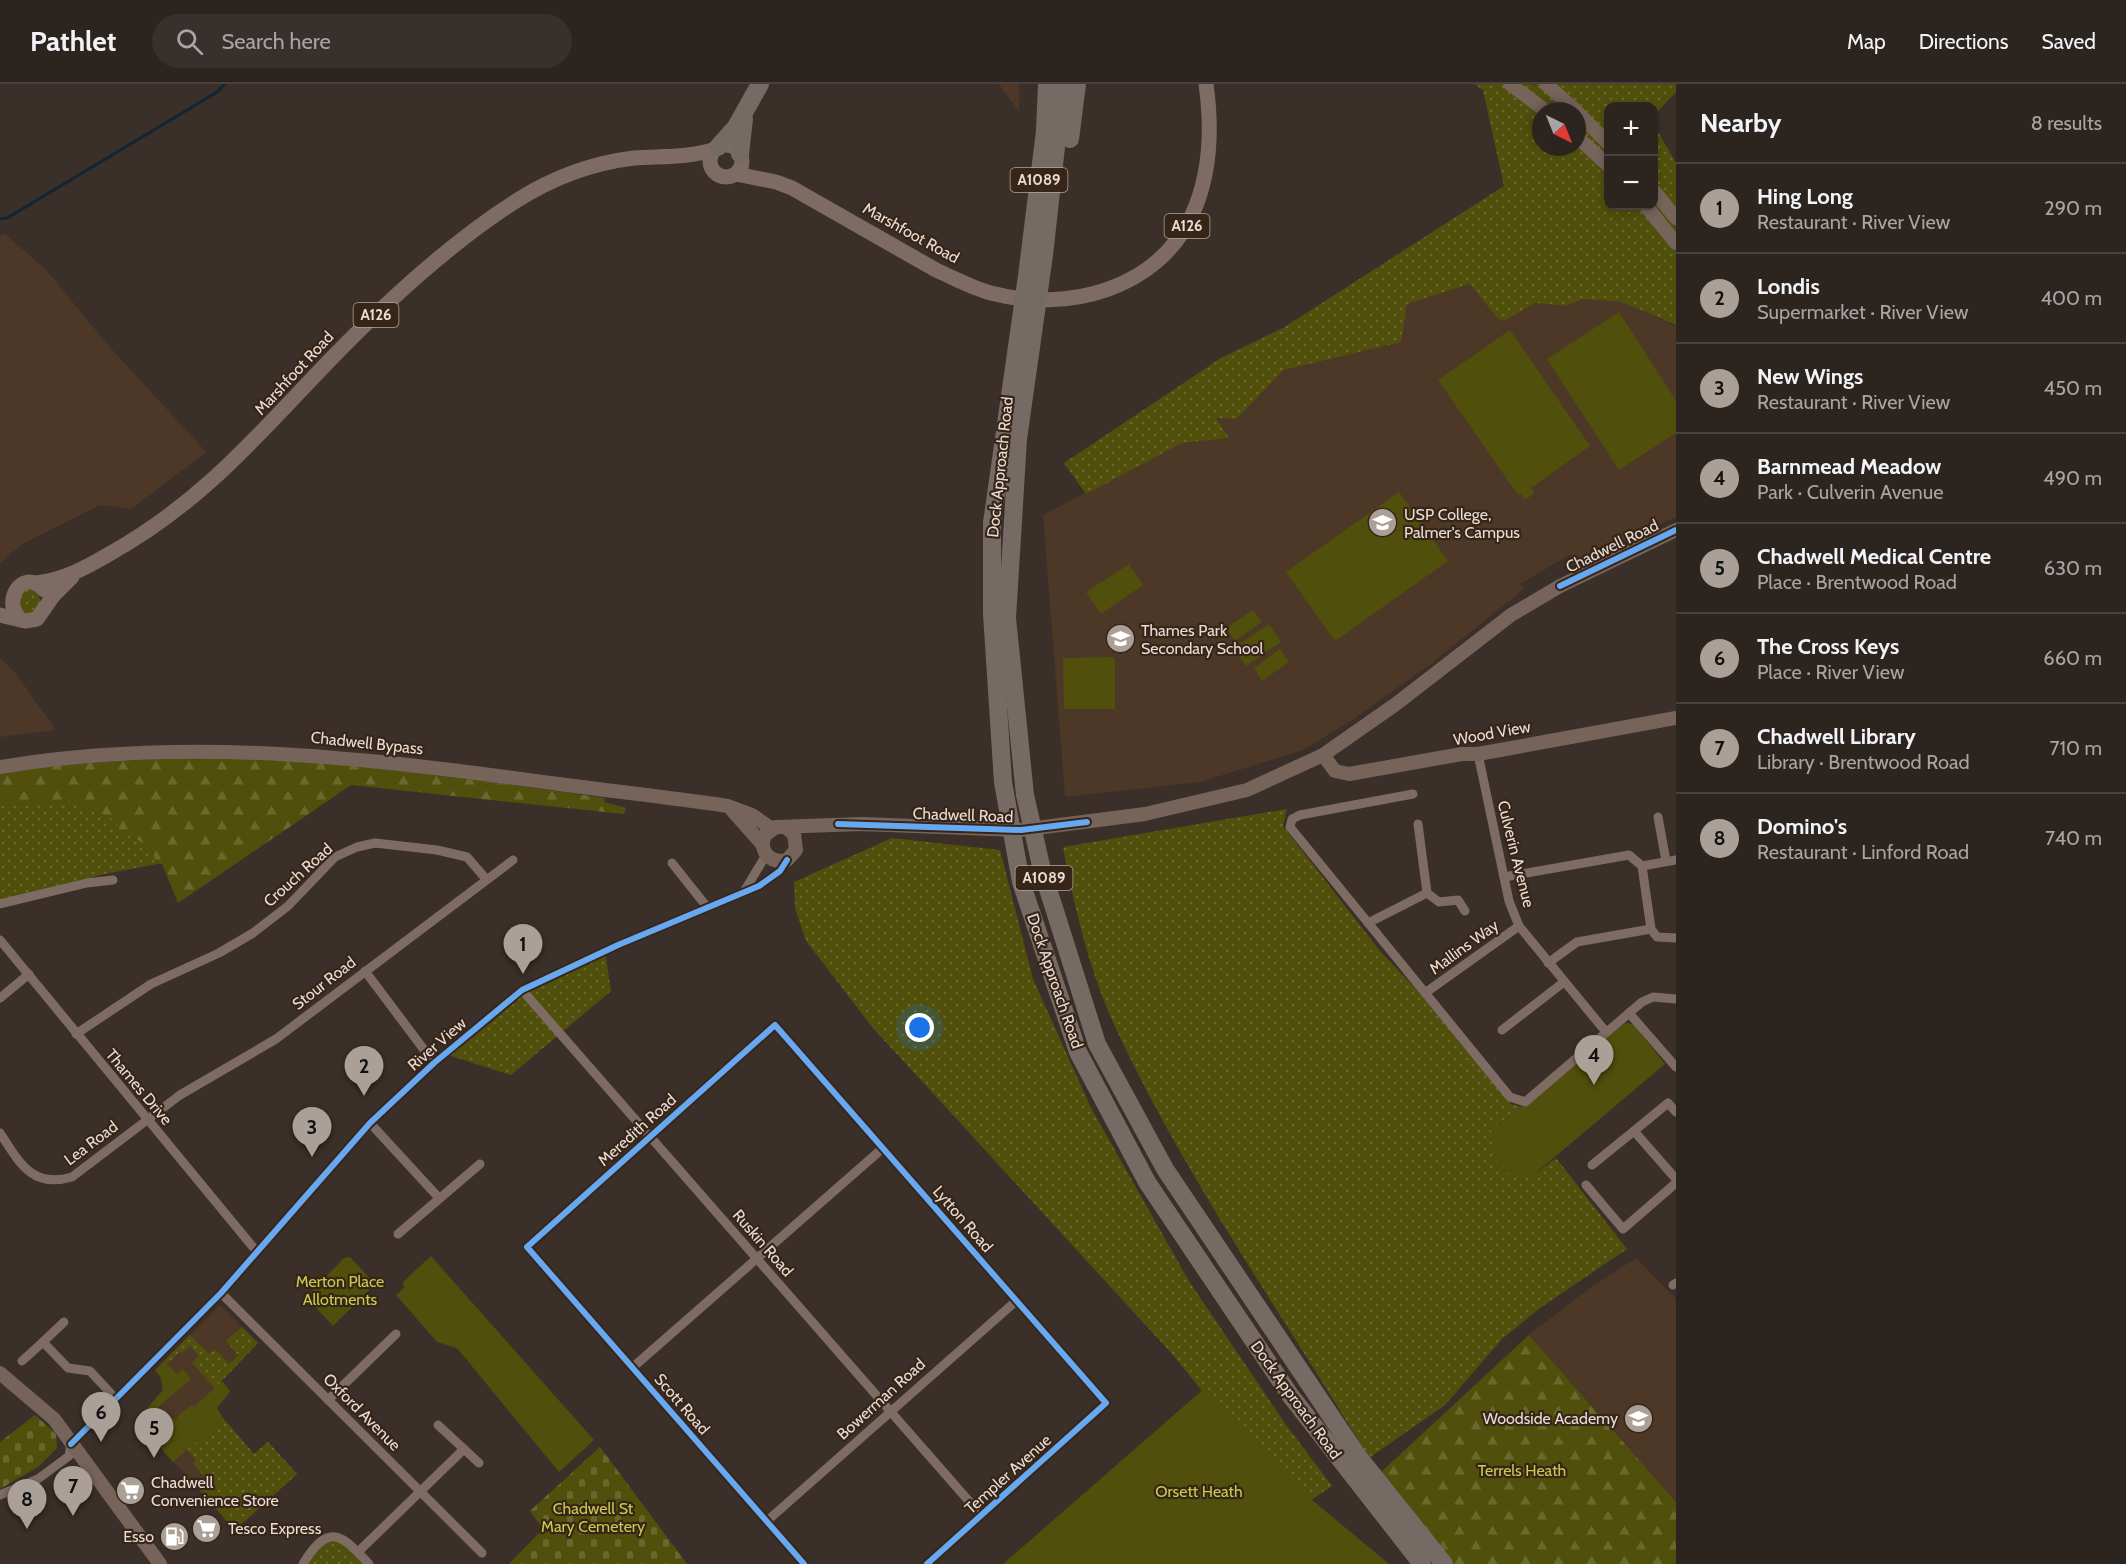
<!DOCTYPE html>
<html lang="en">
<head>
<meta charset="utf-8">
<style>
	:root { --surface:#2c241f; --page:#38302c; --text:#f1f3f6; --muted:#a6a4a4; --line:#48413d; --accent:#aba098 }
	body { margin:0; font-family:Cabin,sans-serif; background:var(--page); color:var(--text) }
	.controls { position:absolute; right:18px; top:18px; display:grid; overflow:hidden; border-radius:12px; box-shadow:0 3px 9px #0003 }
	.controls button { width:54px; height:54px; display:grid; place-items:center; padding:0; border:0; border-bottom:2px solid var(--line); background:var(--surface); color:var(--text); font:30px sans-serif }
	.compass { position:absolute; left:1532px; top:18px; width:54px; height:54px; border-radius:50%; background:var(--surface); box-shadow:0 3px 9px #0003; rotate:137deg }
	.you { position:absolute; left:920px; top:944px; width:21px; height:21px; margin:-15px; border:4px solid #fff; border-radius:50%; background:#1a73e8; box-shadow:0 0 0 9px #1a73e833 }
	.badge { display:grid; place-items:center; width:39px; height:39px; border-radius:50%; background:var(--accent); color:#111; font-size:20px; font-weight:700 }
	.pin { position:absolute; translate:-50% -50px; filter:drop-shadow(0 2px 3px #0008) }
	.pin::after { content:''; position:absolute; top:32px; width:21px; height:18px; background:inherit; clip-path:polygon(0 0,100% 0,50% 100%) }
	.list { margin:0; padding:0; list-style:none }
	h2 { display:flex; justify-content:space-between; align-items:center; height:78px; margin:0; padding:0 24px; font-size:26px }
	h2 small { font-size:20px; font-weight:400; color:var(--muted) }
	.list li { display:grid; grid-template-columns:39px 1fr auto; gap:18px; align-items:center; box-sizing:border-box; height:90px; padding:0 24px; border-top:2px solid var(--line) }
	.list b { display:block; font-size:22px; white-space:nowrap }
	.list p { margin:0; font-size:20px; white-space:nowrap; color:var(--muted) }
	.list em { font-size:20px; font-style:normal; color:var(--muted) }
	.icon { flex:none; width:33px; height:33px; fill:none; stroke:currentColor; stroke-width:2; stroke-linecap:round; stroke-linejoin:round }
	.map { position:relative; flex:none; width:1676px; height:1480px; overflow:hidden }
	header { display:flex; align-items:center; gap:36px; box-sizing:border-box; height:84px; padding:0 30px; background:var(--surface); border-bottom:2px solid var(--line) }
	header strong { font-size:28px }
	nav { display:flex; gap:33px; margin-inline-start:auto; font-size:21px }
	.search { width:420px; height:54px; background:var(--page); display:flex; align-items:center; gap:15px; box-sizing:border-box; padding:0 21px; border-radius:33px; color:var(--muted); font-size:22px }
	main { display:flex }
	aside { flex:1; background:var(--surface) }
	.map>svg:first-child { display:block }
	.built { fill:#4d3726 }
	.grass { fill:url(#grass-dots); fill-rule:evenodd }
	.forest { fill:url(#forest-firs) }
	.cemetery { fill:url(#cemetery-stones) }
	.green { fill:#50500c }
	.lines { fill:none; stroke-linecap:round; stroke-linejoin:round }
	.stream { stroke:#102636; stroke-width:3 }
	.street { stroke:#7e6c64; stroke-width:9 }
	.secondary { stroke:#76645b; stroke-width:14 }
	.primary { stroke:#7e6c64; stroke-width:15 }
	.highway { stroke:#766b64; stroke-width:18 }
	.cycleway-casing { stroke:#372518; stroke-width:10 }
	.cycleway { stroke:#66a8f1; stroke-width:6 }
	.labels { text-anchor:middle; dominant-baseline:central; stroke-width:4.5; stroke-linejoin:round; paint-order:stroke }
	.shield { fill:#372518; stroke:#b3a59c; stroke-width:1.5 }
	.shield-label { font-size:15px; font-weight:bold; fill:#e8dcd4 }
	.street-label { font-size:16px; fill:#e8dcd4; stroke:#372518 }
	.poi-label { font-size:16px; fill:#e8dcd4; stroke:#372518; text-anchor:start }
	.park-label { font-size:16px; fill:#c7cb4e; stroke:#372518 }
</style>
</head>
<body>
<header>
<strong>Pathlet</strong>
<div class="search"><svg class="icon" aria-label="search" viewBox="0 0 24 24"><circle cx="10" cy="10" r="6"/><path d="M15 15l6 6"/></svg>Search here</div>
<nav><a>Map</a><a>Directions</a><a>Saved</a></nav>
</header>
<main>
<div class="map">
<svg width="1676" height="1480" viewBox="0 0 1676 1480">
	<defs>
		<pattern id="grass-dots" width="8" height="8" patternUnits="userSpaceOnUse" patternTransform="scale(1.5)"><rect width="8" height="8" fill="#50500c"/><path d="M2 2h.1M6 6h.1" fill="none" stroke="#69692e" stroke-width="1.8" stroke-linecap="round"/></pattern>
		<pattern id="forest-firs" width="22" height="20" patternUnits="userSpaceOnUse" patternTransform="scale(1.5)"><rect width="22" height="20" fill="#50500c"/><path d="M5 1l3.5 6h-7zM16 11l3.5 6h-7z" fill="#69692e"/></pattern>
		<pattern id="cemetery-stones" width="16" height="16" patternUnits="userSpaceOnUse" patternTransform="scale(1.5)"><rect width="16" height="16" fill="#50500c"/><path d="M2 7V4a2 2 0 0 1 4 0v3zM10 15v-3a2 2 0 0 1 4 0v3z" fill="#69692e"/></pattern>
	</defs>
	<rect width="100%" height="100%" fill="#3a3029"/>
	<g class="built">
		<path d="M999,0H1019V28Z"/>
		<path d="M5,150L47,187L107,260L206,368L131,425L100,421L22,460L0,479V152Z"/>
		<path d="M1470,200L1497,234L1504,237L1535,219L1567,222L1582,215L1622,218L1676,242V433L1576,478L1571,470L1520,500L1524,505L1432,579L1351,637L1303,666L1200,698L1065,713L1043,431L1182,359L1229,354L1216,333L1238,335L1284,286L1400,258L1407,220Z"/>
		<path d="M0,574L16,590L56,646L0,653Z"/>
		<path d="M1636,1174L1676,1215V1418L1529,1251L1590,1204Z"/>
		<path d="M220,1221L258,1259L221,1296L230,1309L217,1324L219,1330L254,1370L268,1358L297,1390L235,1446L140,1340L139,1334L163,1306L161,1294L155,1286Z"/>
	</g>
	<g class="grass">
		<path d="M1474,0H1532L1537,4L1534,0H1676V8L1654,31V22H1608V122H1654V41L1676,79V241L1622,218L1582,215L1567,222L1535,219L1504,237L1497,234L1470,200L1407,220L1401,258L1284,286L1237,335L1216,334L1229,354L1182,359L1086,410L1064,379L1221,274L1283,244L1504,102L1483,6ZM1541,27H1577V63H1541Z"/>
		<circle cx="28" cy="517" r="12"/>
		<path d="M72,717L113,735L122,749L150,762L157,780L104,790L0,820V722Z"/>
		<path d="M1287,725L1283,742L1380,867L1416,905L1511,1020L1523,1023L1491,1045L1531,1093L1556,1074L1627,1165L1540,1224L1502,1255L1445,1321L1369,1374C1285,1234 1188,1098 1118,949C1090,891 1075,826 1063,763Z"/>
		<path d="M892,754L1000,766L1033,895L1091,1024L1189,1197L1284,1338L1332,1402L1311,1416L1294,1401L1206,1304L1202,1307L1173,1271L873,944L806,857L795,824L794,798Z"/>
		<path d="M605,867L611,907L511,991L445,970L522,906Z"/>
		<path d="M242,1243L258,1259L215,1304L192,1279L199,1272L190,1262L182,1269L180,1267L168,1280L164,1277L190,1251L209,1270L215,1265L229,1280L238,1271L226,1257Z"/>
		<path d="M223,1334L254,1370L268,1358L297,1390L235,1446L225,1435L233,1426L193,1379L196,1376L187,1366Z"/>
		<path d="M336,1452L369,1480H303L326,1455Z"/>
	</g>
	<g class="forest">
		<path d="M234,672C359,680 482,696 605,714L604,718L626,724L624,730L351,701L178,819L162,780H157L150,762L122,749L113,735L72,717L0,722V690C77,676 156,676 234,672Z"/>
		<path d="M1529,1251L1676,1418V1480H1451L1379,1390Z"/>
	</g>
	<g class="cemetery">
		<path d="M35,1331L56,1350L57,1364L38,1383L0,1405V1358Z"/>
		<path d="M600,1363L687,1480H509L543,1445L530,1427Z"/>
	</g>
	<g class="green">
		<path d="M1619,228L1676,317V349L1619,386L1547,275Z"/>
		<path d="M1510,246L1590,362L1531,404L1534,410L1525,416L1521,410L1518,411L1438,296Z"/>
		<path d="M1399,408L1448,477L1335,557L1286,488Z"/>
		<path d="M1129,480L1143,501L1101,530L1086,508Z"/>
		<path d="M1253,526L1262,538L1235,557L1226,544Z"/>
		<path d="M1269,540L1281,558L1246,582L1234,564Z"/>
		<path d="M1280,565L1289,578L1262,597L1254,584Z"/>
		<path d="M1115,573V625H1064L1063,574Z"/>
		<path d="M1625,939L1633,940L1665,980L1531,1093L1507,1089L1494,1074L1491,1045L1523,1023Z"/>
		<path d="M431,1172L594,1356L559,1388L457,1264L437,1258L396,1211L404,1204L403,1198Z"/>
		<path d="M350,1173L375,1200L333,1242L306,1213L344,1174Z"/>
		<path d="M164,1277L177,1290L183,1285L191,1295L149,1331L167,1352L175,1345L169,1338L173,1334L176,1337L178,1332L191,1321L194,1323L222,1297L230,1307L217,1324L223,1334L173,1378L140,1340L139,1334L163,1306L161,1294L155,1286Z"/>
		<path d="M1206,1303L1294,1401L1389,1480H1003Z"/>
		<path d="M204,1393L234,1426L225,1435L195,1401Z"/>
	</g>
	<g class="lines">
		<path class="stream" d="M0,135L7,134L217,8L225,0"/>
		<g class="street">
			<path d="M1478,670L1509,817L1519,842L1606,948"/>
			<path d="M1413,710L1300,731L1292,735L1290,743L1510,1013L1525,1018L1642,918L1653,913L1676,915"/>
			<path d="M1658,733L1666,777"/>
			<path d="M1418,740L1427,809L1439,818L1458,816L1465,827"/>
			<path d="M672,779L707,823"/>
			<path d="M1642,782L1651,845L1657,853L1676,854"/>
			<path d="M1504,793L1629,771L1642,782L1676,776"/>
			<path d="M745,806L766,771"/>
			<path d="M0,820L87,799L113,796"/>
			<path d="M1368,839L1427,809"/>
			<path d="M0,856L257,1168"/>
			<path d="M1548,879L1577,858L1651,845"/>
			<path d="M365,887L434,979"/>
			<path d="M522,906L981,1431"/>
			<path d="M1425,909L1519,842"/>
			<path d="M0,914L29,890"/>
			<path d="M1629,929L1676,983"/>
			<path d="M1502,946L1564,898"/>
			<path d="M76,950L151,900L219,869L253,849L288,822L335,773L357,763L375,759L437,766L467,773L486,795"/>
			<path d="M1676,1028L1668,1019L1634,1047L1676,1095"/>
			<path d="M370,1039L439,1114"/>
			<path d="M0,1049C19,1078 32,1105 72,1093L180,1011L276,955L513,776"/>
			<path d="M1592,1081L1634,1047"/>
			<path d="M1586,1101L1623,1145L1676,1099"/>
			<path d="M398,1150L480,1080"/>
			<path d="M1673,1201L1676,1199"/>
			<path d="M221,1209L482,1469"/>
			<path d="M43,1258L64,1238"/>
			<path d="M22,1277L43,1258L68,1284L90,1287L115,1314"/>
			<path d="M632,1284L883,1064"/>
			<path d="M328,1316L396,1250"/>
			<path d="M438,1341L479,1379"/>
			<path d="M0,1411L38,1395L69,1372L71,1360L221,1209L370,1039L434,979L522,906L618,861L759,802L780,787L787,776"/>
			<path d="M767,1437L1016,1217"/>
			<path d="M358,1468L464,1365"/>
			<path d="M303,1480C329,1437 342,1451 369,1480"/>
			<path d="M804,1480L527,1163L775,941L1106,1319L927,1480"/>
		</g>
		<g class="secondary">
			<path d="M1510,0L1546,27"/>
			<path d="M1546,0L1576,27"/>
			<path d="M1577,28L1608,59"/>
			<path d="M1577,53L1608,81"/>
			<path d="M1654,107L1676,134"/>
			<path d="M1646,122L1676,159"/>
			<path d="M1323,671L1335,687L1349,690L1462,670H1478L1676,634"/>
			<path d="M0,683C194,651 373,675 566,701C620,708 674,714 728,722L752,731L772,745"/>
			<path d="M732,726L763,761"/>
			<path d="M785,743L794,750L796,766L787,776C770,780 758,767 765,751L776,743L862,740L1021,746L1145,730L1247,706L1323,671L1396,620L1511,531L1560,502L1676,446"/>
			<path d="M0,1289L54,1335L160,1480"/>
		</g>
		<g class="primary">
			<circle cx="726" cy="77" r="16"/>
			<path d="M736,90L776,98L792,104L936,186C954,194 972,204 991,209C1067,229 1157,206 1192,131C1211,90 1212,43 1206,0"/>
			<path d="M36,499C64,496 87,483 111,469C203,417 256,353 327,279C384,220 447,161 516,117C552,94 592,79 634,74C661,72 689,74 715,65"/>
			<path d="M0,531L25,537L37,535L53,512L72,493"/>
			<path d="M22,536C0,522 21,481 44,506"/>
		</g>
		<g class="highway">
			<path d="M1047,0L1045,47L1027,192L992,439V530L1003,698L1021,798L1078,968L1147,1098L1290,1311L1422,1480"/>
			<path d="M1063,0L1044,171L1018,355L1007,534L1025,711L1042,786L1097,960L1165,1085L1357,1371L1444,1480"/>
			<path d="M1070,55L1077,0"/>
			<path d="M718,63L736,43L760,0"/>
			<path d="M740,70L744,35"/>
		</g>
		<defs>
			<g id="cycleway">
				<path d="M1560,502L1676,446"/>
				<path d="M838,740L1021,746L1087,738"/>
				<path d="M71,1360L221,1209L370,1039L434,979L522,906L618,861L759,802L780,787L787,776"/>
				<path d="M804,1480L527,1163L775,941L1106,1319L927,1480"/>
			</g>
		</defs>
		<use href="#cycleway" class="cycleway-casing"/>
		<use href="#cycleway" class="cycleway"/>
	</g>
	<defs>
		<symbol id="university-disc" viewBox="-11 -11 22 22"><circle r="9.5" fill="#aba098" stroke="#372518"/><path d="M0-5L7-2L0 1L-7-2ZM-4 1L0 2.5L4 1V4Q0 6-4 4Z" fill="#fff"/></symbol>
		<symbol id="school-disc" viewBox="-11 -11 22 22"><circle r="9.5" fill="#aba098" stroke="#372518"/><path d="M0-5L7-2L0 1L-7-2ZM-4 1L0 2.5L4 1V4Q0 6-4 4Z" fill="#fff"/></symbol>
		<symbol id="supermarket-disc" viewBox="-11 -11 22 22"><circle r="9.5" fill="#aba098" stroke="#372518"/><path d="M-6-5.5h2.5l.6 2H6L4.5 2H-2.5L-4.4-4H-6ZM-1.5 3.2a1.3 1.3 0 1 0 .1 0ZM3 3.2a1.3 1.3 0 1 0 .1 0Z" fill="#fff"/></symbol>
		<symbol id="fuel-disc" viewBox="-11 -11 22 22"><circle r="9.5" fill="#aba098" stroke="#372518"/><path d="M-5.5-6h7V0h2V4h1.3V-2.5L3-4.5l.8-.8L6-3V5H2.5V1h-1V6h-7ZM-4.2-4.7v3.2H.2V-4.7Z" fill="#fff"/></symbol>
	</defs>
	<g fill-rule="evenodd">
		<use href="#university-disc" x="1366" y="422" width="33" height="33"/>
		<use href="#school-disc" x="1104" y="538" width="33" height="33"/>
		<use href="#school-disc" x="1622" y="1318" width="33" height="33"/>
		<use href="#supermarket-disc" x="114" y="1390" width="33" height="33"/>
		<use href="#supermarket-disc" x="190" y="1428" width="33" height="33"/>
		<use href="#fuel-disc" x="158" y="1436" width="33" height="33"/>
	</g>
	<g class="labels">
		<g class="shield">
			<rect x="1010.5" y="84" width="57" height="24" rx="4.5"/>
			<rect x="1164.5" y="130" width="45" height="24" rx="4.5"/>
			<rect x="353.5" y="219" width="45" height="24" rx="4.5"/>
			<rect x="1015.5" y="782" width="57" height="24" rx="4.5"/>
		</g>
		<g class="shield-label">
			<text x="1039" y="96">A1089</text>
			<text x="1187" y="142">A126</text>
			<text x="376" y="231">A126</text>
			<text x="1044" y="794">A1089</text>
		</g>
		<g class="street-label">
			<text transform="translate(911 149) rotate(29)">Marshfoot Road</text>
			<text transform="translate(294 289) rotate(-47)">Marshfoot Road</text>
			<text transform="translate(1000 383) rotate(-84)">Dock Approach Road</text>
			<text transform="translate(1612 462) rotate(-26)">Chadwell Road</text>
			<text transform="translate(1492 649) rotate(-10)">Wood View</text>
			<text transform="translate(367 659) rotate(6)">Chadwell Bypass</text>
			<text transform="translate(963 731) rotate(2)">Chadwell Road</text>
			<text transform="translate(1516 770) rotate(76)">Culverin Avenue</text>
			<text transform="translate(298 791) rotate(-42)">Crouch Road</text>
			<text transform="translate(1464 863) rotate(-36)">Mallins Way</text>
			<text transform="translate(1055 897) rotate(71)">Dock Approach Road</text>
			<text transform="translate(324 899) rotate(-38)">Stour Road</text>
			<text transform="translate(437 960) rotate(-41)">River View</text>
			<text transform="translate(139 1003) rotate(50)">Thames Drive</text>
			<text transform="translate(637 1046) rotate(-42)">Meredith Road</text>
			<text transform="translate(91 1059) rotate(-37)">Lea Road</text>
			<text transform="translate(963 1135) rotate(49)">Lytton Road</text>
			<text transform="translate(763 1159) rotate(49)">Ruskin Road</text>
			<text transform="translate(881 1315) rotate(-42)">Bowerman Road</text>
			<text transform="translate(1296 1316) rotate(54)">Dock Approach Road</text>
			<text transform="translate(682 1320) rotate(49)">Scott Road</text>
			<text transform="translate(362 1328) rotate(45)">Oxford Avenue</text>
			<text transform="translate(1008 1390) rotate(-42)">Templer Avenue</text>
		</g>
		<g class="poi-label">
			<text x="1404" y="430">USP College,<tspan x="1404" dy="18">Palmer's Campus</tspan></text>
			<text x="1141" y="546">Thames Park<tspan x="1141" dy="18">Secondary School</tspan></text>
			<text x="1618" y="1334" text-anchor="end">Woodside Academy</text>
			<text x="151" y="1398">Chadwell<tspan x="151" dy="18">Convenience Store</tspan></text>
			<text x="228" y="1444">Tesco Express</text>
			<text x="154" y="1452" text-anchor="end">Esso</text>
		</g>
		<g class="park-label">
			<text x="340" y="1197">Merton Place<tspan x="340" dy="18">Allotments</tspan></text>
			<text x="1522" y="1386">Terrels Heath</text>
			<text x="1199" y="1407">Orsett Heath</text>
			<text x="593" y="1424">Chadwell St<tspan x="593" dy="18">Mary Cemetery</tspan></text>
		</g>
	</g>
</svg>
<div class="controls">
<button>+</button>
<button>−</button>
</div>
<svg class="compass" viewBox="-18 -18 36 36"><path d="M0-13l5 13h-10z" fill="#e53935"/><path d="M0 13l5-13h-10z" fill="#a6a4a4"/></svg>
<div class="you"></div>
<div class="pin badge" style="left:523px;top:890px">1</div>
<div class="pin badge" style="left:364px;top:1012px">2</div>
<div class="pin badge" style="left:312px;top:1073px">3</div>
<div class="pin badge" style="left:1594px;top:1001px">4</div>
<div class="pin badge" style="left:154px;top:1374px">5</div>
<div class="pin badge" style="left:101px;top:1358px">6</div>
<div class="pin badge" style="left:73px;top:1432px">7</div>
<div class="pin badge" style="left:27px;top:1445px">8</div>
</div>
<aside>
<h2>Nearby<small>8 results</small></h2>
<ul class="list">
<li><span class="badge">1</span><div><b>Hing Long</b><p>Restaurant · River View</p></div><em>290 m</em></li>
<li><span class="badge">2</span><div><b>Londis</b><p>Supermarket · River View</p></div><em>400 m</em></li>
<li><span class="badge">3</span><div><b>New Wings</b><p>Restaurant · River View</p></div><em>450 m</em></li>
<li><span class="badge">4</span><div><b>Barnmead Meadow</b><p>Park · Culverin Avenue</p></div><em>490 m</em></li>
<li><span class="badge">5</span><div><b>Chadwell Medical Centre</b><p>Place · Brentwood Road</p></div><em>630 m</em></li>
<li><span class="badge">6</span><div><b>The Cross Keys</b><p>Place · River View</p></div><em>660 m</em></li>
<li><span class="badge">7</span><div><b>Chadwell Library</b><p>Library · Brentwood Road</p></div><em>710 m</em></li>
<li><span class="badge">8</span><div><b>Domino's</b><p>Restaurant · Linford Road</p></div><em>740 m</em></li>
</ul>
</aside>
</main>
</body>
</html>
